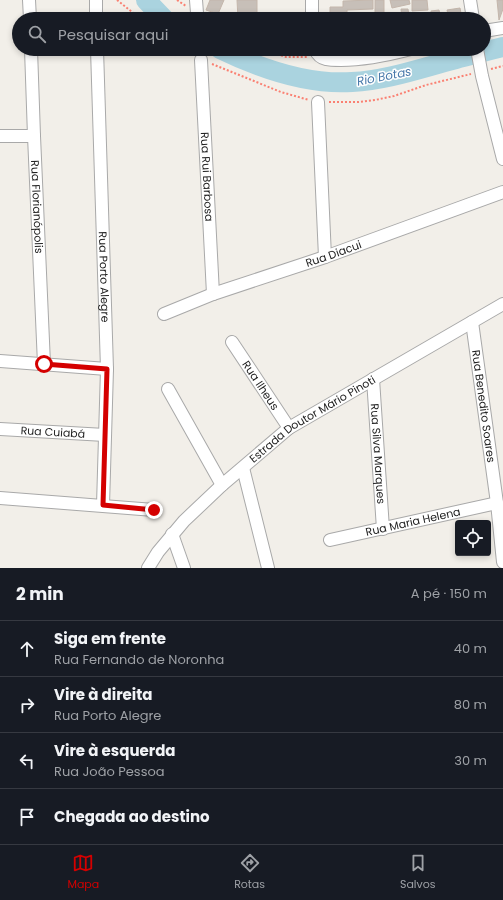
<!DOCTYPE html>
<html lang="pt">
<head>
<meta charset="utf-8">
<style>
	:root { --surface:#171b24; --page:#20242c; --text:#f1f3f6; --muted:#9ea1a6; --line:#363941; --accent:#d40000 }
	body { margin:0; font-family:Poppins,sans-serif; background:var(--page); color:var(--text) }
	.controls { position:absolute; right:12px; bottom:12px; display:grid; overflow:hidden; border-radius:4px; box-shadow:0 2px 6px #0003 }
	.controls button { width:36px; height:36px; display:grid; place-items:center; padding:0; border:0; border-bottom:1px solid var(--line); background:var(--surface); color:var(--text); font:20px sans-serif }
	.stop { position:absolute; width:12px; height:12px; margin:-9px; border:3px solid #d40000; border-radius:50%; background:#fff }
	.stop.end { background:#d40000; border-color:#fff; box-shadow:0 1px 4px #0008 }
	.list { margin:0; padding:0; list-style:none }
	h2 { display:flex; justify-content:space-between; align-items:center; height:52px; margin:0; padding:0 16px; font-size:17px }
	h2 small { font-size:13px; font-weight:400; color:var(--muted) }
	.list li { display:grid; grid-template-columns:26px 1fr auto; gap:12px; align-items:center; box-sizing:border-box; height:56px; padding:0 16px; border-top:1px solid var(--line) }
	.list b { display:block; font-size:15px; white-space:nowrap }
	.list p { margin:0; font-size:13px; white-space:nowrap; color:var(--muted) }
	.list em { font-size:13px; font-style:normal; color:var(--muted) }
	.icon { flex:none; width:22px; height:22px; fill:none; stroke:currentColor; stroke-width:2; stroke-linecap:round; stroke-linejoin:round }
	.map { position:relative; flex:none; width:503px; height:568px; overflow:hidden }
	.search { position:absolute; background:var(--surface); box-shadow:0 2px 6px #0003; left:12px; right:12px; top:12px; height:44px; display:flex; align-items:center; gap:10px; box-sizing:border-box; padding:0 14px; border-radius:22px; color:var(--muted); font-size:15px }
	.sheet { height:276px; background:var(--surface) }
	nav { display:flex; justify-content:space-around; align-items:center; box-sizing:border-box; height:56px; border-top:1px solid var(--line); background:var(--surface); font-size:11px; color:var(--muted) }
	nav a { display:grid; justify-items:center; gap:2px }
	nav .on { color:var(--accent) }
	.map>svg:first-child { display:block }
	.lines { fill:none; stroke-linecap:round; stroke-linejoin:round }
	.river { stroke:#aad3df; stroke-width:20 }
	.building { fill:#c7bfb8; stroke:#c4b6ab }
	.minor-casing { stroke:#a9a9a9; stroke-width:14 }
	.path { stroke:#fa8072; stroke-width:2; stroke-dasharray:2 2; stroke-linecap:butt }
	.minor { stroke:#fff; stroke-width:12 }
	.route { stroke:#d40000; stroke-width:5 }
	.labels { text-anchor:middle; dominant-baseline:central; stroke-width:3; stroke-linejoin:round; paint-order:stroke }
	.street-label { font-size:11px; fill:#222; stroke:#fff }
	.water-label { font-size:12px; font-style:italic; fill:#4a7aab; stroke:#fff }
</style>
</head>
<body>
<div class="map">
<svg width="503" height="568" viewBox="0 0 503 568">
	<rect width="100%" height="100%" fill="#f2efe9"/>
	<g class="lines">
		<g class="river">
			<path d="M146,0L164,19"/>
			<path d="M220,49C259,68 307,85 352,82C388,80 421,68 456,59C471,55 487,51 503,47"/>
		</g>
	</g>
	<g class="building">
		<path d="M210,0H224L218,14L206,10Z"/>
		<path d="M237,0H257V19H238Z"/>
		<path d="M373,0V9L347,10V19H324V16H330V7H343V1Z"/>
		<path d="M375,0H384V15L375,16Z"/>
		<path d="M390,0H409L410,4L392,8Z"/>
		<path d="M412,0H427L428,10L412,11Z"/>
		<path d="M497,0H503V9L499,20Z"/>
		<path d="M460,8L462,19H449L447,10Z"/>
		<path d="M401,9H408L409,16L402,17Z"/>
		<path d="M439,10L441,19H432L431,11Z"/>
		<path d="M300,14V19H283V15Z"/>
		<path d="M282,16V19H258V17Z"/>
		<path d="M275,49H305L304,52H282Z"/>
		<path d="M325,49H374V52L325,53Z"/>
	</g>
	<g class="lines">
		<defs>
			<g id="minor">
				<path d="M29,0L30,19"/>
				<path d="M96,0V19"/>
				<path d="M196,0L197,13"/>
				<path d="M312,0V19"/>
				<path d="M470,0L473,19"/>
				<path d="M484,31L503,28"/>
				<path id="s1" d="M31,49L34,136L44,364"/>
				<path id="s2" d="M97,49L107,369L103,505"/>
				<path d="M315,49C317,54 320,58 326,59C330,60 336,60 341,60C365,60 388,55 411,49"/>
				<path d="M477,49L482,76L503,159"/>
				<path id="s3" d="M201,60L213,294"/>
				<path d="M318,102L325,257"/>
				<path d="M0,136H34"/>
				<path id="s4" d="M164,314L213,294L325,257L503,192"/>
				<path id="s5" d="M472,322L497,503L503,562"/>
				<path id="s6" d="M232,342L289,428"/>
				<path d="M0,361L107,369"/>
				<path id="s7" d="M373,379L383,529"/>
				<path d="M168,389L222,485"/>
				<path id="s8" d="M0,429L105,435"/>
				<path d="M243,468L268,568"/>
				<path d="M0,498L154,510"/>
				<path d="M172,534L184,568"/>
				<path id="s9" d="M330,540L497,503"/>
				<path id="s10" d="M148,568L158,552L184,521L222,485L289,428L503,304"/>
			</g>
		</defs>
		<use href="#minor" class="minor-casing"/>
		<g class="path">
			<path d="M117,0L141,19"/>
			<path d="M177,0L186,6"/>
			<path d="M181,49L191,55"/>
			<path d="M262,49L286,57H307"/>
			<path d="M212,64L281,92L309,100"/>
			<path d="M491,69L503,66"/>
			<path d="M329,102H358L375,100L394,96L426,85L471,74"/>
		</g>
		<use href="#minor" class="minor"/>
	</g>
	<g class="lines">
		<path class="route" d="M44,364L107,369L103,505L154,510"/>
	</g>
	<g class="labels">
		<g class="street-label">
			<text stroke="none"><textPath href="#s3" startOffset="117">Rua Rui Barbosa</textPath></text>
			<text stroke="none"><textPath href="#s1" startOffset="158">Rua Florianópolis</textPath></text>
			<text stroke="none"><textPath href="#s4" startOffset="180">Rua Diacui</textPath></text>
			<text stroke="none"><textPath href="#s2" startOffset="228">Rua Porto Alegre</textPath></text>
			<text stroke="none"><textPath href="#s6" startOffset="52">Rua Ilheus</textPath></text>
			<text stroke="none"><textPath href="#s5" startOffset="85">Rua Benedito Soares</textPath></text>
			<text stroke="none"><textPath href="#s10" startOffset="224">Estrada Doutor Mário Pinoti</textPath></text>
			<text stroke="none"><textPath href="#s8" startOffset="53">Rua Cuiabá</textPath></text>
			<text stroke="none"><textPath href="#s7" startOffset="75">Rua Silva Marques</textPath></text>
			<text stroke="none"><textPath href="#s9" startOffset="85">Rua Maria Helena</textPath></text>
		</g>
		<g class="water-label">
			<text transform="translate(384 76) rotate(-11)">Rio Botas</text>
		</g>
	</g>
</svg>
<div class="controls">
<button><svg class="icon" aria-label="locate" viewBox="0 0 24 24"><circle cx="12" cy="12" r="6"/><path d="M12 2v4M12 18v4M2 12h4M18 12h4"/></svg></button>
</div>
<div class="stop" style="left:44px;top:364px"></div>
<div class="stop end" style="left:154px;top:510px"></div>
<div class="search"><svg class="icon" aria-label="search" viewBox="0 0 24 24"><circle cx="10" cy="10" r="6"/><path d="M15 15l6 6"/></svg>Pesquisar aqui</div>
</div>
<section class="sheet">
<h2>2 min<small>A pé · 150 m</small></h2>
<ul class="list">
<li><svg class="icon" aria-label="ahead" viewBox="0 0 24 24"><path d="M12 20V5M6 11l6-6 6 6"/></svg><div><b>Siga em frente</b><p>Rua Fernando de Noronha</p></div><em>40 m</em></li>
<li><svg class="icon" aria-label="right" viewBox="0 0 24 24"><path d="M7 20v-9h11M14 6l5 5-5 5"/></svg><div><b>Vire à direita</b><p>Rua Porto Alegre</p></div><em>80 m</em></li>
<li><svg class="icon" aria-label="left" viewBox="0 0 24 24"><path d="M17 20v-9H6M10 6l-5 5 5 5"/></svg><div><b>Vire à esquerda</b><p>Rua João Pessoa</p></div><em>30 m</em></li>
<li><svg class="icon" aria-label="arrive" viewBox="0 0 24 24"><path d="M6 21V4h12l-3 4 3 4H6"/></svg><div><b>Chegada ao destino</b></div></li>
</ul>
</section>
<nav>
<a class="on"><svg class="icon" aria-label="map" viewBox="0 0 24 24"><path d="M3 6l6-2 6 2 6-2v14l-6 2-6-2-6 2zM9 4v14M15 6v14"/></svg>Mapa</a>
<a><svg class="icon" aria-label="directions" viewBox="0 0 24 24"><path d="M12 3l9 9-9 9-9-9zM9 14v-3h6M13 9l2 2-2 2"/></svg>Rotas</a>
<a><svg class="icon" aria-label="saved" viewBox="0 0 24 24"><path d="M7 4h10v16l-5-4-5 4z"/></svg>Salvos</a>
</nav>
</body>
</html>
